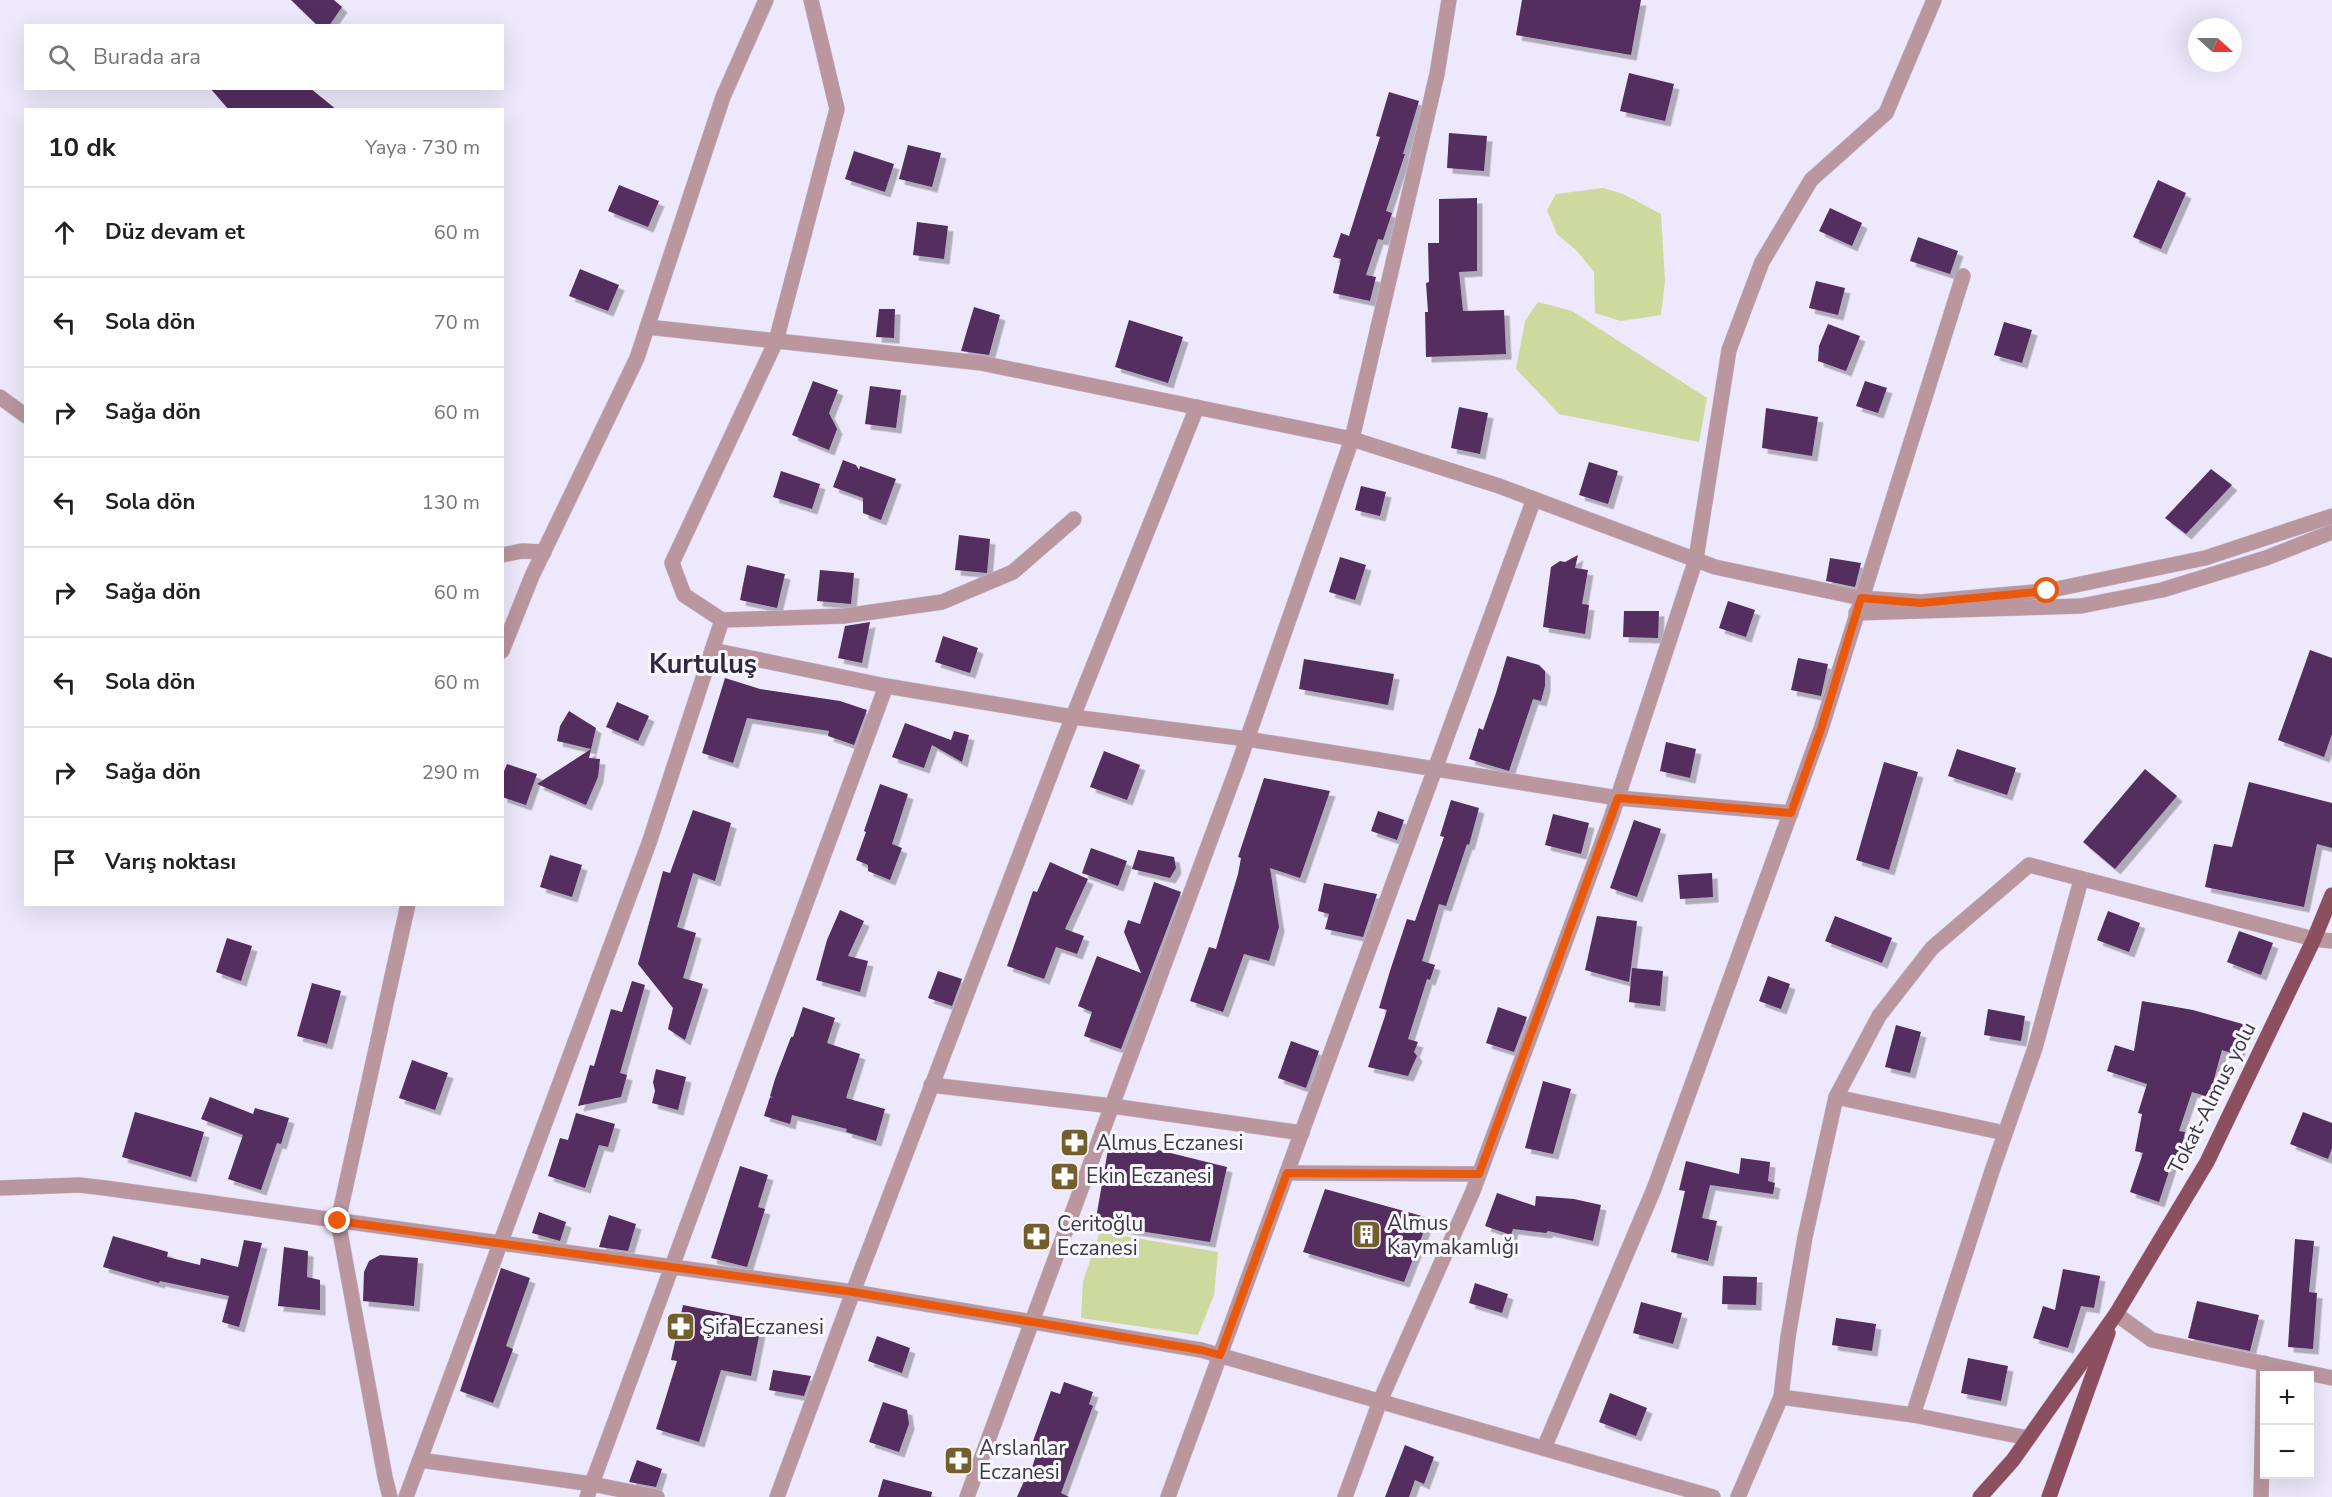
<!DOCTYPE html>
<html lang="tr">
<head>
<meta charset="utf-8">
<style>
	:root { --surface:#fff; --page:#f6f6f6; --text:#202124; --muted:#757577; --line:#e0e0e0 }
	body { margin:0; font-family:"Nunito Sans",sans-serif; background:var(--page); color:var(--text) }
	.controls { position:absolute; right:18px; bottom:18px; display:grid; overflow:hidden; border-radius:0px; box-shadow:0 6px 24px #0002 }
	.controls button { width:54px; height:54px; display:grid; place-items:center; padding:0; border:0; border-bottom:2px solid var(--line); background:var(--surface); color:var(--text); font:30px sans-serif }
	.compass { position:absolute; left:2188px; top:18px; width:54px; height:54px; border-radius:50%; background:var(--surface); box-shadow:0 6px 24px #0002; rotate:111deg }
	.stop { position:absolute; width:18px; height:18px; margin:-14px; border:4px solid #ea580c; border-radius:50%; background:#fff }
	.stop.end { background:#ea580c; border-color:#fff; box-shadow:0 2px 6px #0008 }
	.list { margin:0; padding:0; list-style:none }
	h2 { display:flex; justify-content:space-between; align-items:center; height:78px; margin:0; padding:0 24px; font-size:26px }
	h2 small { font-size:20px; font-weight:400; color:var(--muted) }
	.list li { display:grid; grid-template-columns:39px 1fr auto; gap:18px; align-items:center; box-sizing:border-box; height:90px; padding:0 24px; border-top:2px solid var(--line) }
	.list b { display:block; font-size:22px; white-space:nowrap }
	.list em { font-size:20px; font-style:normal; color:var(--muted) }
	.icon { flex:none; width:33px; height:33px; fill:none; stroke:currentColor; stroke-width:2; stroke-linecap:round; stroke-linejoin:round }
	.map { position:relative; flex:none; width:2332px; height:1497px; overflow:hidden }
	.search { position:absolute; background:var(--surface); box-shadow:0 6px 24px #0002; left:24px; top:24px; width:480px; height:66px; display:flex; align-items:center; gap:15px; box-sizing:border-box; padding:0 21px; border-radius:0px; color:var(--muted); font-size:22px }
	.panel { position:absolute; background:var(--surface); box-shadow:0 6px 24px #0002; left:24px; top:108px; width:480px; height:798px; border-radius:0px }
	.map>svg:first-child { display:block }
	.green { fill:#ced99e }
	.building { fill:#542d61; filter:url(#shadow) }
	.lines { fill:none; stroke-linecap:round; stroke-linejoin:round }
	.minor-casing { stroke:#c9c5d6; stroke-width:16 }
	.major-casing { stroke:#c9c5d6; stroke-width:16 }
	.minor { stroke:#ba969f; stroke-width:15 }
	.major { stroke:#8c4f60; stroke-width:15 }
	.route { stroke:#ea580c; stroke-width:8 }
	.labels { text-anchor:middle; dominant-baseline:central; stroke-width:6; stroke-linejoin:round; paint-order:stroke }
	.street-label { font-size:21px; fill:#3b3744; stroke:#f9f7fe }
	.poi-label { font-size:21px; fill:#3b3744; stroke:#f9f7fe; text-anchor:start }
	.district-label { font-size:27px; font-weight:bold; fill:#2f2840; stroke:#f9f7fe }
</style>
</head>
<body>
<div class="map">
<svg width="2332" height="1497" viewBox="0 0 2332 1497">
	<defs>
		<filter id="shadow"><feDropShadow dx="5.5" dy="5.5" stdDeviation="0" flood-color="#0004"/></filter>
	</defs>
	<rect width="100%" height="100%" fill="#ede8fb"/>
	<g class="green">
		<path d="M1603,188L1623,194L1661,214L1665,281L1661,315L1621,321L1595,313L1594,272L1577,251L1557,234L1547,210L1556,194Z"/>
		<path d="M1538,302L1572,311L1707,398L1699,442L1559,414L1516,369L1525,321Z"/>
		<path d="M1100,1232L1218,1252L1214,1295L1198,1335L1081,1318L1083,1281Z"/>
	</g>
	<g class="building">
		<path d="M291,0H334L342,7L329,26H318Z"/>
		<path d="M1522,0H1641L1631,55L1516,35Z"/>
		<path d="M1629,73L1674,84L1665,121L1620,111Z"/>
		<path d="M210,88H310L337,110H229Z"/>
		<path d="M1389,92L1419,101L1403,154H1405L1386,211L1392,213L1383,240L1378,239L1366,275L1376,277L1370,301L1333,293L1341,259L1333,257L1341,233L1349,236L1380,137L1376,136Z"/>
		<path d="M1449,133L1487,136L1484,171L1447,168Z"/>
		<path d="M908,145L941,153L932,187L899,179Z"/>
		<path d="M854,151L894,164L885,192L845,179Z"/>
		<path d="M2158,180L2186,193L2161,249L2133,237Z"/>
		<path d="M619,185L659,201L648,227L608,211Z"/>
		<path d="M1477,198V271L1459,272L1463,311L1504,310L1506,354L1426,357L1425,312H1428L1426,283L1429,282L1428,243H1439V199Z"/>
		<path d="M1830,208L1862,223L1852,246L1819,231Z"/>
		<path d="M917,222L948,226L944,259L913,255Z"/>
		<path d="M1918,237L1958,251L1950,274L1910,261Z"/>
		<path d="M580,269L619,285L608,311L569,296Z"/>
		<path d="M1816,281L1845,288L1838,315L1809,308Z"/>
		<path d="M974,307L1000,315L989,355L961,351Z"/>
		<path d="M879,309H895L894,338L876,337Z"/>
		<path d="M1129,320L1183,337L1168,383L1115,367Z"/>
		<path d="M2004,322L2032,330L2022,363L1994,355Z"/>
		<path d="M1828,324L1860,336L1846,371L1818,361L1819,346Z"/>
		<path d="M813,381L838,390L829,413L837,429L829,450L792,435Z"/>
		<path d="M1865,381L1887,388L1878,413L1856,406Z"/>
		<path d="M870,386L901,390L896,428L865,424Z"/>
		<path d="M1459,407L1488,413L1480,454L1451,448Z"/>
		<path d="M1766,408L1818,417L1812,456L1762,448Z"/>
		<path d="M843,460L856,465L859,470L860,466L896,479L881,520L863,513V498L833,487Z"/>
		<path d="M1589,462L1618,471L1608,504L1579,495Z"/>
		<path d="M2211,469L2232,485L2186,534L2165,518Z"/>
		<path d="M781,471L820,484L812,509L773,497Z"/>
		<path d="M1361,486L1386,492L1380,516L1355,510Z"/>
		<path d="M959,535L990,539L987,573L955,570Z"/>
		<path d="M1578,555L1575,568L1588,570L1582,604L1589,605L1585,634L1543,627L1551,567L1560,561L1565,562Z"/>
		<path d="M1340,557L1366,565L1355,600L1329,592Z"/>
		<path d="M1830,558L1861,563L1855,587L1826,581Z"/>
		<path d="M747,565L785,574L777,608L740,600Z"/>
		<path d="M820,570L854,573L851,604L817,601Z"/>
		<path d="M1728,601L1755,610L1746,637L1719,628Z"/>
		<path d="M1624,611H1659L1658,638L1623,637Z"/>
		<path d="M870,622L862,663L838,658L845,626Z"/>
		<path d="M943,636L978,648L970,673L935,662Z"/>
		<path d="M2310,650L2332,658V734L2324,757L2278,740Z"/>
		<path d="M1507,656L1539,665L1545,671V686L1541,701L1533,699L1509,771L1469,759L1479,728L1483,730L1496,693Z"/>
		<path d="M1798,658L1828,664L1821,696L1791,690Z"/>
		<path d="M1304,659L1394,674L1388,705L1299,689Z"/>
		<path d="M725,678L760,689L840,701L867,710L854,745L828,736L829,731L747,718L733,763L702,753Z"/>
		<path d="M617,702L649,716L638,741L606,727Z"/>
		<path d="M569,711L596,728L589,758L600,759L598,777L586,805L537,784L591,749L557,741L560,726Z"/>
		<path d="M905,723L951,740L954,731L969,735L962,762L932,745L924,768L892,757Z"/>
		<path d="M1666,742L1696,749L1690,778L1660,771Z"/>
		<path d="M1957,749L2016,768L2007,795L1948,776Z"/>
		<path d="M1104,751L1140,765L1127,800L1090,787Z"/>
		<path d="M1884,762L1918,772L1889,870L1856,860Z"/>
		<path d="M507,764L537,774L526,805L502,797V776Z"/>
		<path d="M2145,769L2177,796L2115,869L2083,842Z"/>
		<path d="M1264,778L1330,791L1300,878L1270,868L1279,927L1269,961L1244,954L1223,1012L1190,1001L1209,947L1216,949L1238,874L1241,858L1238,857Z"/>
		<path d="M2249,782L2332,803V848L2317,844L2304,907L2205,887L2214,844L2232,847Z"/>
		<path d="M880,784L908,794L892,844L902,848L890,880L868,871V865L856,860L866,832L864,831Z"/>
		<path d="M1451,800L1479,808L1469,845L1467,844L1446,906L1439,904L1422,961L1435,965L1430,980L1427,979L1408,1039L1418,1042L1414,1052L1417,1056L1408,1076L1368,1067L1387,1010L1379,1008L1390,971L1407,919L1415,921L1444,837L1440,836Z"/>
		<path d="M693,810L731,823L715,881L693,873L677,927L696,933L683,978L703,984L685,1040L668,1029L673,1008L638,964L663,871L670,873Z"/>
		<path d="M1378,811L1404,820L1397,840L1371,831Z"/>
		<path d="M1553,814L1589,823L1581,854L1545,845Z"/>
		<path d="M1634,820L1661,829L1637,897L1610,888Z"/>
		<path d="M1091,848L1127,861L1118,886L1082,873Z"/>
		<path d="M1138,850L1174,857L1176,868L1170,878L1132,869Z"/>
		<path d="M550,855L582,865L572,897L540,887Z"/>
		<path d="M1050,862L1088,879L1065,929L1084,936L1077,954L1056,947L1044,979L1007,966L1033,891L1037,892Z"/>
		<path d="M1712,873L1713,897L1680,899L1678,875Z"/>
		<path d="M1154,882L1181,892L1121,1049L1084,1036L1092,1012L1078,1006L1097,956L1141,973L1124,932L1128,920L1140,924Z"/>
		<path d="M1324,883L1377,894L1363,937L1325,929L1329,914L1318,911Z"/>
		<path d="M840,910L864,921L848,956L868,961L860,992L816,980L827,940Z"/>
		<path d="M2108,911L2140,923L2129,952L2097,940Z"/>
		<path d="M1597,916L1637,921L1629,982L1585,970Z"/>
		<path d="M1835,916L1892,938L1882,963L1825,941Z"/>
		<path d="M2239,931L2273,943L2261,975L2227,962Z"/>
		<path d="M227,938L252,946L241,981L216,972Z"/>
		<path d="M1632,968L1663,971L1660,1006L1629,1002Z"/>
		<path d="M938,971L962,979L952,1006L928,998Z"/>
		<path d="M1768,976L1790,984L1781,1009L1759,1001Z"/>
		<path d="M632,981L645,985L620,1073L627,1075L621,1097L578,1106L590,1065L594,1066L611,1009L622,1012Z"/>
		<path d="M312,983L341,991L327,1044L297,1036Z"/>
		<path d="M2142,1001L2193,1010L2246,1025L2238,1055L2222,1050L2209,1097L2192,1092L2179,1131L2185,1132L2179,1160L2173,1159L2159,1202L2130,1192L2143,1153L2135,1151L2142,1114L2138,1113L2147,1084L2107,1071L2115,1045L2134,1051Z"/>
		<path d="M803,1007L835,1018L827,1043L860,1054L846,1098L885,1109L876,1141L846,1132L847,1129L792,1115L790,1124L764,1116L770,1097L773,1098L770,1096L775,1079L791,1037H793Z"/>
		<path d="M1498,1007L1527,1017L1514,1052L1486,1043Z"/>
		<path d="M1988,1009L2025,1016L2021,1041L1984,1035Z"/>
		<path d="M1896,1025L1921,1032L1910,1073L1885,1067Z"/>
		<path d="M1291,1041L1319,1051L1306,1088L1278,1078Z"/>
		<path d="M412,1060L448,1073L435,1110L399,1098Z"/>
		<path d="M656,1069L686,1077L678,1110L652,1103L655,1091L653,1082Z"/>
		<path d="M1543,1081L1571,1089L1553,1154L1525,1148Z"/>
		<path d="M210,1097L253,1114L255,1108L289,1118L281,1144L277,1143L261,1190L228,1179L243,1135L201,1119Z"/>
		<path d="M135,1112L204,1132L191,1177L122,1157Z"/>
		<path d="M2303,1112L2332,1123V1148L2328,1159L2290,1144Z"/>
		<path d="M576,1113L615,1124L608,1147L599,1145L585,1188L548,1176L560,1138L568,1140Z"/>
		<path d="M1110,1138L1227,1167L1210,1242L1095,1224Z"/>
		<path d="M1741,1158L1770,1162L1768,1181L1775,1183L1773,1194L1710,1185L1702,1218L1717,1221L1708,1261L1671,1252L1685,1191L1679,1190L1686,1161L1739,1174Z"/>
		<path d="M740,1166L768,1175L758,1207L765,1209L747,1267L711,1258Z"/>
		<path d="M1325,1189L1429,1218L1404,1282L1303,1252Z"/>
		<path d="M1497,1193L1535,1206L1536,1196L1574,1199L1601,1205L1593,1241L1548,1231L1546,1233L1513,1229L1511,1235L1485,1226Z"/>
		<path d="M539,1212L566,1222L560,1241L532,1233Z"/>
		<path d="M609,1215L636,1224L628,1251L599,1247Z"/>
		<path d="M113,1236L168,1252L167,1257L200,1265L201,1258L238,1267L244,1240L262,1243L239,1327L222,1322L229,1296L160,1281L159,1283L103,1267Z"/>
		<path d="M2295,1239L2314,1241L2309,1292L2317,1293L2313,1349L2288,1347Z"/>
		<path d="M284,1247L308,1251L307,1277L320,1280V1310L278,1306Z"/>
		<path d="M380,1255L418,1258L414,1306L363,1301L364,1272L369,1261Z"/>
		<path d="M501,1268L530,1278L506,1346L513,1349L493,1403L460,1391Z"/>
		<path d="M2063,1269L2100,1276L2094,1308L2081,1306L2068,1348L2033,1338L2043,1306L2055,1310Z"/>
		<path d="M1723,1276L1757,1277L1756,1305L1722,1304Z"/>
		<path d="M1475,1283L1508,1294L1502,1313L1469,1303Z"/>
		<path d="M2197,1301L2259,1315L2250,1351L2188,1338Z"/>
		<path d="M1641,1302L1682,1313L1673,1344L1633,1333Z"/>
		<path d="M683,1305L762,1321L751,1376L721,1370L699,1442L656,1429L677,1361L671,1360Z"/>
		<path d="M1836,1318L1876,1324L1872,1351L1832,1345Z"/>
		<path d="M877,1336L910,1348L902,1373L868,1361Z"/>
		<path d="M1968,1358L2008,1366L2001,1401L1961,1393Z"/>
		<path d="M773,1370L811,1376L804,1396L769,1390Z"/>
		<path d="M1064,1382L1093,1392L1089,1404L1093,1406L1061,1493L1069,1497H1017L1025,1479L1028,1480L1039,1446L1032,1444L1051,1391L1060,1394Z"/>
		<path d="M1610,1393L1647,1408L1636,1436L1599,1422Z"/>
		<path d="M883,1402L907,1410L909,1424L899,1452L869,1442Z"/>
		<path d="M1405,1445L1434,1457L1424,1484L1415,1480L1409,1497H1385Z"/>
		<path d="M637,1460L662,1469L656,1487L629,1482Z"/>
		<path d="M883,1479L932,1492L931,1497H878Z"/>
	</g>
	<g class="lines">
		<defs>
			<g id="minor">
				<path d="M647,327L981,363L1352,439L1499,486L1715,567L1861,598L1921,602L2047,591L2205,558L2332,516"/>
				<path d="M0,397L26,416"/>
				<path d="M502,555L522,551L544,552"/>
				<path d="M1856,613L2081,606L2162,590L2266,558L2332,532"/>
				<path d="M722,620L844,616L942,602L1013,572L1074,519"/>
				<path d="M712,650L886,686L1073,717L1247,739L1618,798L1791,813"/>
				<path d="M502,651L532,576L637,358L723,97L766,0"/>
				<path d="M931,1085L1112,1106L1302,1133"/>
				<path d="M1836,1097L2005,1133"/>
				<path d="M1287,1173L1479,1174"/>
				<path d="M0,1188L79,1185L105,1188L853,1292L1201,1350L1713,1497"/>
				<path d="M2116,1314L2152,1340L2332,1378"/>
				<path d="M1913,1415L1992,1171L2035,1048L2081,880"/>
				<path d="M2028,1438L1913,1415L1781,1397L1788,1337L1805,1237L1836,1097L1879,1016L1932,948L2029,865L2314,939L2332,941"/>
				<path d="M1544,1448L1654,1189L1821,729L1963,276"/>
				<path d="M420,1460L592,1484L657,1497"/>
				<path d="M390,1497L385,1477L338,1221L408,904"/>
				<path d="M406,1497L649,843L722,620L684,595L672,563L776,341L837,109L811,0"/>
				<path d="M587,1497L886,686"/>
				<path d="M777,1497L853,1292L1064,739L1197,407"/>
				<path d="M967,1497L1237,768L1352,439L1437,74L1449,0"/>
				<path d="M1168,1497L1534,499"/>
				<path d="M1345,1497L1380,1401L1473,1191L1611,818L1696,559L1729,350L1762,262L1811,180L1886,113L1934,0"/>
				<path d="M1738,1497L1781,1397"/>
				<path d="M2261,1497L2264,1363"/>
			</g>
			<g id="major">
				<path d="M1980,1497L2013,1460L2116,1314L2207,1162L2314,939L2332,895"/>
				<path d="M2049,1497L2108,1333"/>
			</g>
		</defs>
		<use href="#minor" class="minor-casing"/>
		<use href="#major" class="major-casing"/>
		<use href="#minor" class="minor"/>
		<use href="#major" class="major"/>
	</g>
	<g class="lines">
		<path class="route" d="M338,1221L853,1292L1201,1350L1220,1355L1287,1173L1479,1174L1618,798L1791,813L1821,729L1861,598L1921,603L2047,591"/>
	</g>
	<defs>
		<symbol id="pharmacy-square" viewBox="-11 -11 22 22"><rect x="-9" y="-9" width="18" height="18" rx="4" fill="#735e2d" stroke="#f9f7fe"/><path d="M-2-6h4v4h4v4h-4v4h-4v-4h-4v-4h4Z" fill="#fff"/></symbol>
		<symbol id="building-square" viewBox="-11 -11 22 22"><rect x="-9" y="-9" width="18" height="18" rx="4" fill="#735e2d" stroke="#f9f7fe"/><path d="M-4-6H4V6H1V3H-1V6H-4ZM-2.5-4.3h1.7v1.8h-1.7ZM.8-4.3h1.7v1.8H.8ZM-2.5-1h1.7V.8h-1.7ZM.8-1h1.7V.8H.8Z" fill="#fff"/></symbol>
	</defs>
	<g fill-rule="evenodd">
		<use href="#pharmacy-square" x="1058" y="1126" width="33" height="33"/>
		<use href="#pharmacy-square" x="1048" y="1160" width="33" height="33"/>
		<use href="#building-square" x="1350" y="1218" width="33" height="33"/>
		<use href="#pharmacy-square" x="1020" y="1220" width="33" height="33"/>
		<use href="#pharmacy-square" x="664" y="1310" width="33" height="33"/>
		<use href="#pharmacy-square" x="942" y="1444" width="33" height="33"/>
	</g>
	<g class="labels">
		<g class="street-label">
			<text transform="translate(2212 1098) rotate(-63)">Tokat-Almus yolu</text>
		</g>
		<g class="poi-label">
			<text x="1096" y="1143">Almus Eczanesi</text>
			<text x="1086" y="1176">Ekin Eczanesi</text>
			<text x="1387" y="1223">Almus<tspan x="1387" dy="24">Kaymakamlığı</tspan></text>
			<text x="1057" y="1224">Ceritoğlu<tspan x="1057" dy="24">Eczanesi</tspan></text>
			<text x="702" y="1327">Şifa Eczanesi</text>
			<text x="979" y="1448">Arslanlar<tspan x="979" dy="24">Eczanesi</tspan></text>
		</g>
		<g class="district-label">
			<text x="703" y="664">Kurtuluş</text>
		</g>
	</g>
</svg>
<div class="controls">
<button>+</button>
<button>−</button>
</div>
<svg class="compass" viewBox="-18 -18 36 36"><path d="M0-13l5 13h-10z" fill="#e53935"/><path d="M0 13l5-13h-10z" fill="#757577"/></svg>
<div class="stop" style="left:2047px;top:591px"></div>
<div class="stop end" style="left:338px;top:1221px"></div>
<div class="search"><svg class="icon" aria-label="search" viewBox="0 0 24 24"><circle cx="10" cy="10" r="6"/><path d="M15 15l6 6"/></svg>Burada ara</div>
<section class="panel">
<h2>10 dk<small>Yaya · 730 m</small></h2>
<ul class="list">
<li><svg class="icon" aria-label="ahead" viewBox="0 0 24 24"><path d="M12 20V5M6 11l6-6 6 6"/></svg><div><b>Düz devam et</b></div><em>60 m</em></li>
<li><svg class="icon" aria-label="left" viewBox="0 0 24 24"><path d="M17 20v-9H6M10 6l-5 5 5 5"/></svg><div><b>Sola dön</b></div><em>70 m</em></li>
<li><svg class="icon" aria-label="right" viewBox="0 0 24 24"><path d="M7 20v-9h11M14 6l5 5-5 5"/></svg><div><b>Sağa dön</b></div><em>60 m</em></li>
<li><svg class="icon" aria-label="left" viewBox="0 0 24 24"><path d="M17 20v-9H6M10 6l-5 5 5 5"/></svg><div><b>Sola dön</b></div><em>130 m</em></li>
<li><svg class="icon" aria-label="right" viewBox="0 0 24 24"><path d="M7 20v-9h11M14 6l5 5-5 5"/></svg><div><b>Sağa dön</b></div><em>60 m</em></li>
<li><svg class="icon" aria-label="left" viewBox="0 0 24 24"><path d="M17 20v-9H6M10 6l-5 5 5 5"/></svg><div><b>Sola dön</b></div><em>60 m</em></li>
<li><svg class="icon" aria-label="right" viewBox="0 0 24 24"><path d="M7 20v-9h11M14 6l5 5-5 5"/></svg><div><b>Sağa dön</b></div><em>290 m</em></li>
<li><svg class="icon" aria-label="arrive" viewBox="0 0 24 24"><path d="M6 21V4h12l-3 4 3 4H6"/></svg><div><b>Varış noktası</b></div></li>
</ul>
</section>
</div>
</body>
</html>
